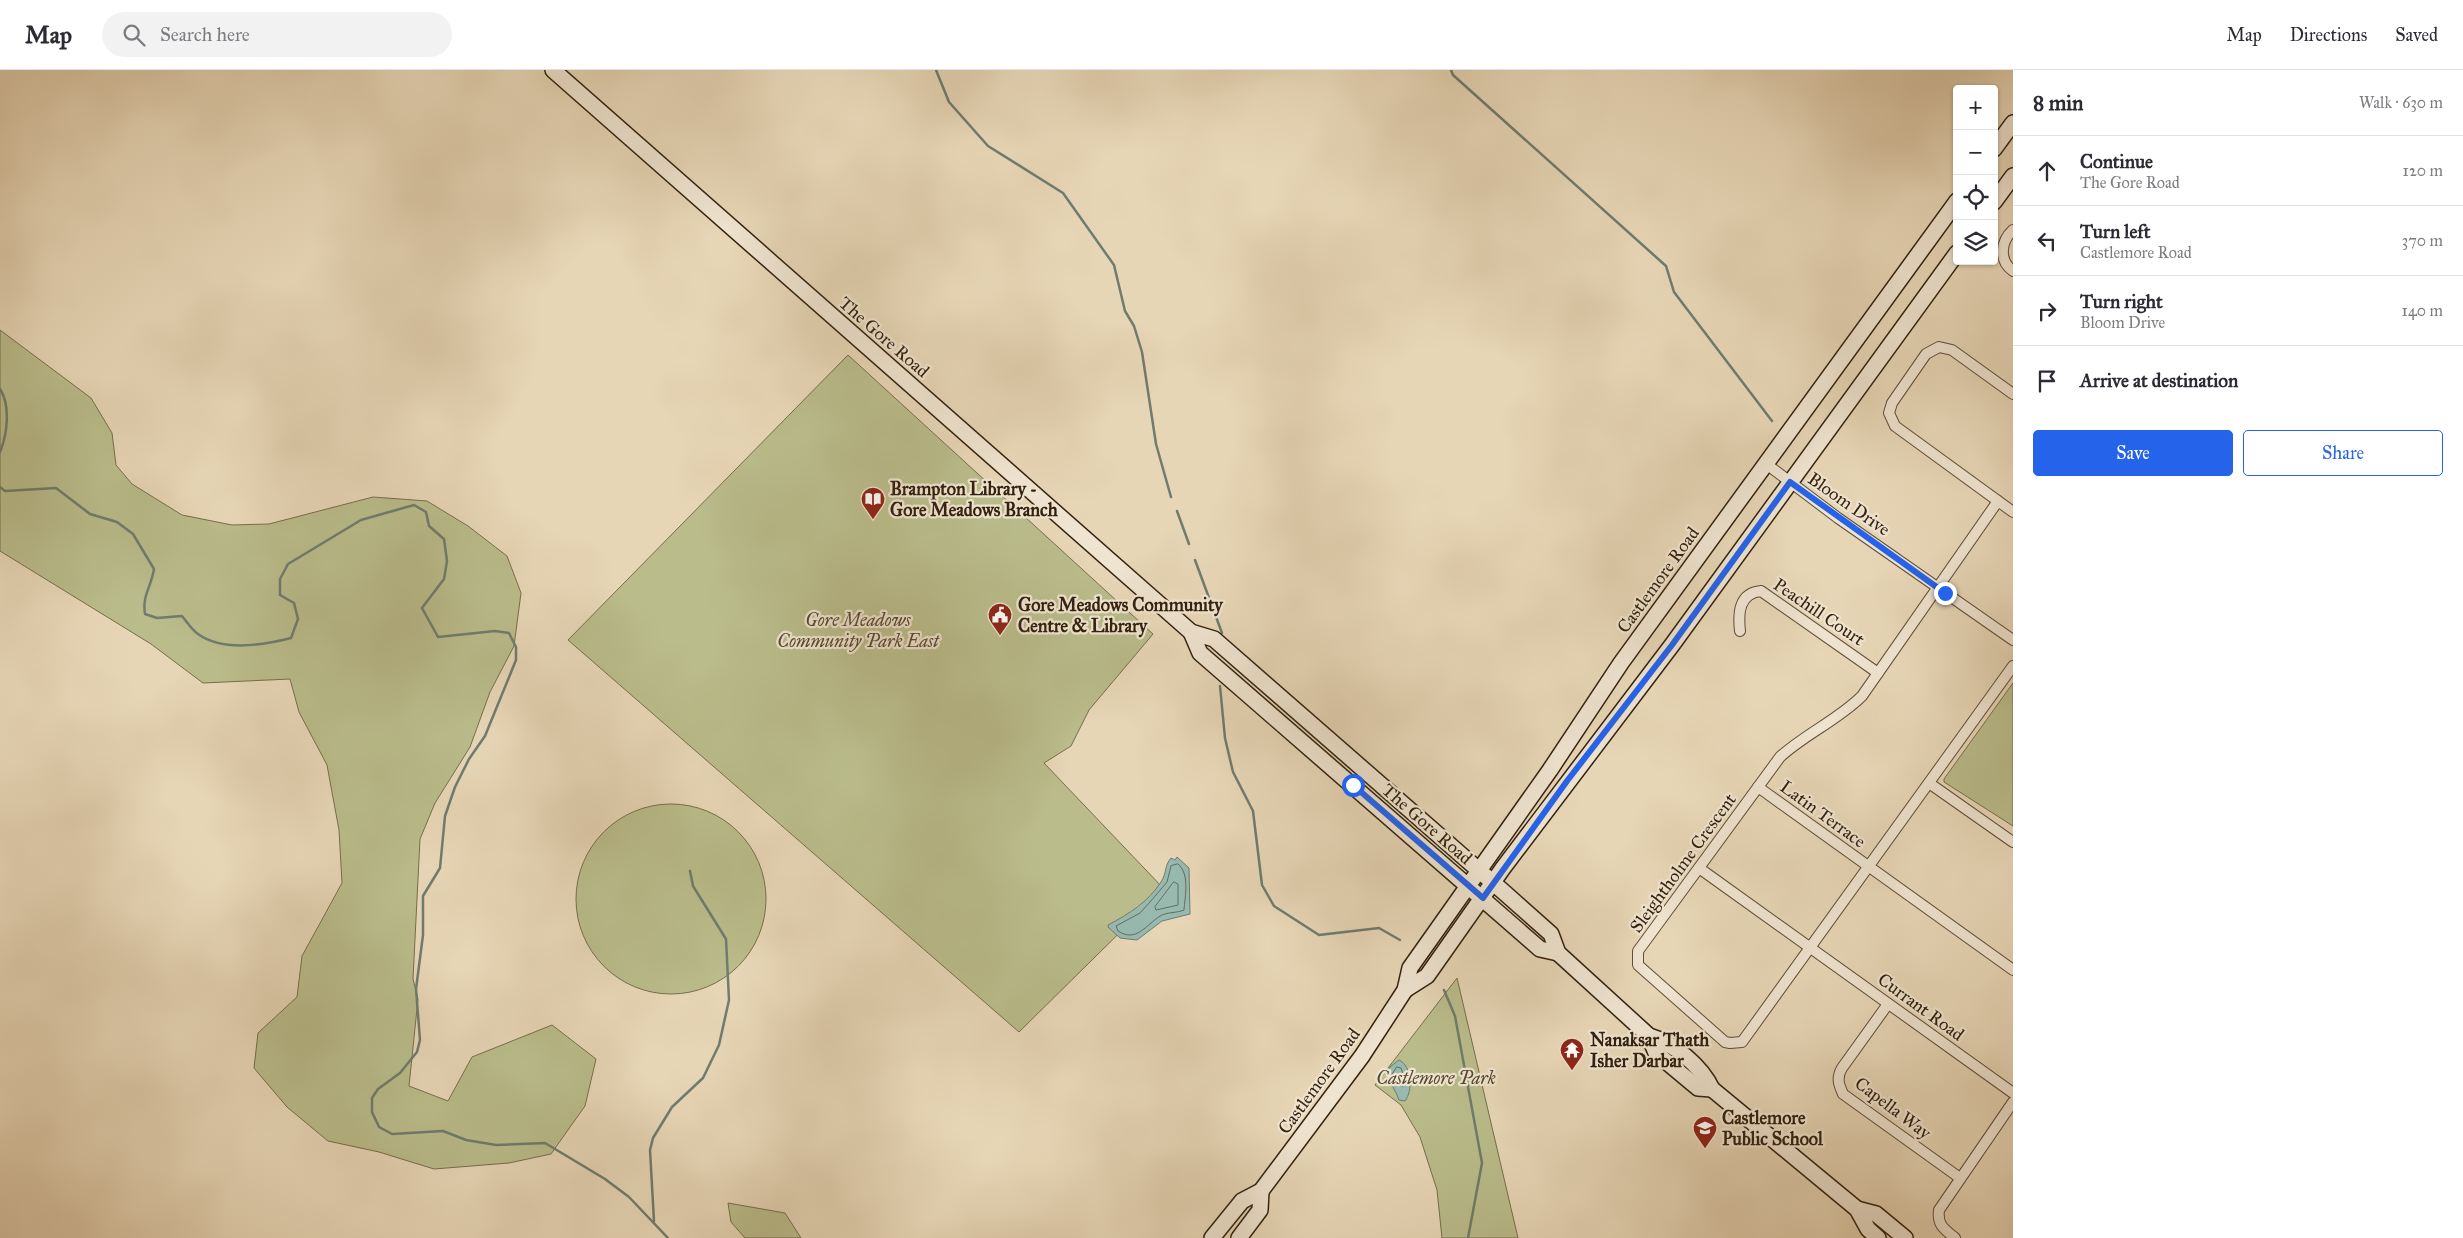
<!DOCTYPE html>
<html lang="en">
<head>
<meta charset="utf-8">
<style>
	:root { --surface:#fff; --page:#f2f2f3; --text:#2b2b33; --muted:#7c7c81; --line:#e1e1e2; --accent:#2563eb }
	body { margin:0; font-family:"IM FELL Great Primer",serif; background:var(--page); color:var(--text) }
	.controls { position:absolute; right:15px; top:15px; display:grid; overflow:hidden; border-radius:5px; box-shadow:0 1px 4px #0004 }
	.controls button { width:45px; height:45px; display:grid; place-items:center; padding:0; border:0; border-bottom:1px solid var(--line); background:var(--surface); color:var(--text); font:25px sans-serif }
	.stop { position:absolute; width:15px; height:15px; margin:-11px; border:4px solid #2563eb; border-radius:50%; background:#fff }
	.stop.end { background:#2563eb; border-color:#fff; box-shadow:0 1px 5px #0008 }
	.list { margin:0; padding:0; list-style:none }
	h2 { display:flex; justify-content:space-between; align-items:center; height:65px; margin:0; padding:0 20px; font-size:21px }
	h2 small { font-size:16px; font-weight:400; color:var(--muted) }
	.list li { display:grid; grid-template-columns:32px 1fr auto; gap:15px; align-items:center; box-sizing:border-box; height:70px; padding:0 20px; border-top:1px solid var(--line) }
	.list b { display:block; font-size:19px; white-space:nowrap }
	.list p { margin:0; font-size:16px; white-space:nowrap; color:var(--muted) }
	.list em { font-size:16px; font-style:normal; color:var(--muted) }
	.actions { display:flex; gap:10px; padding:15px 20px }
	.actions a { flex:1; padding:11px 0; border:1px solid var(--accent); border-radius:5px; text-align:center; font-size:18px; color:var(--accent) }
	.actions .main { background:var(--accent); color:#fff }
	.icon { flex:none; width:28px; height:28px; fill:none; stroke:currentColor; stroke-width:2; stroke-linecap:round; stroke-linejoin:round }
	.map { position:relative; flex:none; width:2013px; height:1168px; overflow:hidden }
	header { display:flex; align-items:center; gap:30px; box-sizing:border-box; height:70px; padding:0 25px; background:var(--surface); border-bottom:1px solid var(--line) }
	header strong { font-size:24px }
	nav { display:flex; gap:28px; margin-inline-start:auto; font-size:18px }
	.search { width:350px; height:45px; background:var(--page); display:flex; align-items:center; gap:12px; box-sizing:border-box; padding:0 18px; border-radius:28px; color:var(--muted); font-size:19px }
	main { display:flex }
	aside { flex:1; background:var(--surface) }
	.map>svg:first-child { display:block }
	.green { fill:#babc8b; stroke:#766e4c }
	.water { fill:#97b9af; stroke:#6f7c6f }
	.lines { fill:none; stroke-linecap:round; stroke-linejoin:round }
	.shore { stroke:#646d5e; stroke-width:1 }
	.stream { stroke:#6f7c6f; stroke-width:2.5 }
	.street-casing { stroke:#5f4e38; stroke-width:12 }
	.secondary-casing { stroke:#32210e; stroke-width:18 }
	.street { stroke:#efe4d0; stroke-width:10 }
	.secondary { stroke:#efe4d0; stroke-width:15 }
	.route { stroke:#2563eb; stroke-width:6 }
	.labels { text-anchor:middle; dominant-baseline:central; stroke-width:4.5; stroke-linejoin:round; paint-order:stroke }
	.street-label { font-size:18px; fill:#32210e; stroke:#efe4d0 }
	.poi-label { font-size:18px; font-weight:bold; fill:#32210e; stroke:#efe4d0; text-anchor:start }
	.park-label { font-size:18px; font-style:italic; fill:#54482d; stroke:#efe4d0 }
</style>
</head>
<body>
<header>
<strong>Map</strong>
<div class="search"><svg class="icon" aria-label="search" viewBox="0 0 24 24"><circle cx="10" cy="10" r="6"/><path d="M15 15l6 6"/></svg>Search here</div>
<nav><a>Map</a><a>Directions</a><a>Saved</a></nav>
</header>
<main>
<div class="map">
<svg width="2013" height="1168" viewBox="0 0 2013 1168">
	<rect width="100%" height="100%" fill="#e7d6b6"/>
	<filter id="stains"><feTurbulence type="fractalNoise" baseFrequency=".004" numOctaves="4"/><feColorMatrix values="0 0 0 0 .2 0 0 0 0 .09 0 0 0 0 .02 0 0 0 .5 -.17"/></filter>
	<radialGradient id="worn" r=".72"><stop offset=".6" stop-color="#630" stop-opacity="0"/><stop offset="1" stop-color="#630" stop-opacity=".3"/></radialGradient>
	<g class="green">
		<path d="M0,260L91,328L112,363L116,395L132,414L182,445L232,455L269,454L373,427L427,431L468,456L507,486L521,523L514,576L490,622L470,677L435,733L420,769L413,909L418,929L409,1016L448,1031L472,987L552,955L596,989L585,1036L551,1084L509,1093L434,1099L379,1082L328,1071L287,1037L254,998L258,963L297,927L302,886L342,813L339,760L327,695L299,642L290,609L203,613L151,574L0,481Z"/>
		<path d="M848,285L1153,564L1089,640L1071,676L1044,693L1164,819L1019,962L568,570Z"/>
		<path d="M2013,613V756L1944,712V709Z"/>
		<circle cx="671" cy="829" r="95"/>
		<path d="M1457,908L1518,1168H1442L1437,1120L1420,1067L1401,1035L1375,1015Z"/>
		<path d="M728,1133L785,1143L801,1168H745L731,1152Z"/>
	</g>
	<g class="water">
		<path d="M1177,787L1189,798L1190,844L1162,851L1137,870L1120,868L1108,857V855C1129,844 1148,832 1161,812C1167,803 1164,796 1171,788L1175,790Z"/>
		<path d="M1399,990C1412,996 1413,1021 1405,1031L1399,1030C1396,1020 1390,1014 1386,1004L1390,997Z"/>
	</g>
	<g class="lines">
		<g class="shore">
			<path d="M1178,794C1190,803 1185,827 1184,840C1177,843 1167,842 1160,846C1146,855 1136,873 1118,861L1116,856L1140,843L1150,832L1167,812L1171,796Z"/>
			<path d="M1174,812L1178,814V835L1156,840L1155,837Z"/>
			<path d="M1397,997L1401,998L1405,1010L1403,1017L1394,1010L1392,1005Z"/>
		</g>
		<g class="stream">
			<path d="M936,0L949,32L988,76L1063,123L1114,195L1125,241L1134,256L1142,282L1156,374L1171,427"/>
			<path d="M1451,0L1453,5L1666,196L1674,222L1772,351"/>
			<path d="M0,319C11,336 7,365 0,382"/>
			<path d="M0,417L5,421L56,418L90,444L117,452L133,464L154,499C151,518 142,525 145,544L157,548L182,546C187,552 192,560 198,564C223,582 264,575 291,568L298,549L294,533L280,525V509L288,494L361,450L414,435L426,442L429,456L444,469L447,491L444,509L422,538L438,567L495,561L509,563L516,577V590L485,666L469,689L455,717L445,746L440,798L423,826V865L416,919L420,970L417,982L400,1003L378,1019L372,1028V1042L379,1057L392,1064L443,1061L466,1070L496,1075L545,1073L605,1109L629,1127L668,1168"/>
			<path d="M1177,441L1189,474"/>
			<path d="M1195,490L1222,563"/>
			<path d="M1220,616L1225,668L1233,702L1253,741L1262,815L1274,836L1319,865L1379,858L1400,870"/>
			<path d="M1444,920L1455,946L1482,1093L1468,1168"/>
			<path d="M654,1151L650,1080L653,1068L672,1037L703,1008L719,975L729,930L726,869L693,816L690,801"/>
		</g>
		<defs>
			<g id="street">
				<path d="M2013,160C2001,171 1998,190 2013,201"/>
				<path d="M2013,324L1952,280L1939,277L1926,284L1892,333L1889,343L1895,356L2013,442"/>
				<path d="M1765,393L1838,448L2013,570"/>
				<path d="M1998,431L1862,626C1838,650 1805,664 1780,687L1638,881V895L1725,972L1730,973L1742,972L2013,596"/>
				<path d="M1740,561C1738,543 1739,523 1761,521L1878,603"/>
				<path d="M1929,713L2013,772"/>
				<path d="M1758,717L2013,900"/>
				<path d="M1699,798L2013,1023"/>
				<path d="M1888,934L1842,998C1836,1008 1839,1015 1843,1024L1960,1108"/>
				<path d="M1955,1168C1944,1159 1937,1155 1939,1140L2013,1032"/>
			</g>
			<g id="secondary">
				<path d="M553,0L1191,562L1214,569L1506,824L1551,864L1558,883L1649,966C1674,973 1701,996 1712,1019L1857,1139L1868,1159L1878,1168"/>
				<path d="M1994,79L2013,53"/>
				<path d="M1994,132L2013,106"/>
				<path d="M1191,562L1200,583L1540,879L1558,883"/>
				<path d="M1405,920L1427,906L1503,798L1672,575L1957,183"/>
				<path d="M1649,966L1656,983L1698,1018L1712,1019"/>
				<path d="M1857,1139L1876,1144L1905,1168"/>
				<path d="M1212,1168L1242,1131L1261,1121L1362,986L1405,920L1410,898L1550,700L1621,593L1957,131"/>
				<path d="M1239,1168L1260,1140L1261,1121"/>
			</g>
		</defs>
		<use href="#street" class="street-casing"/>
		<use href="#secondary" class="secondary-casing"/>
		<use href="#street" class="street"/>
		<use href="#secondary" class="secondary"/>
	</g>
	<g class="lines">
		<path class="route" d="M1353,715L1483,828L1567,711L1672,575L1790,412L1945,523"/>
	</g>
	<defs>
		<symbol id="library-pin" viewBox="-11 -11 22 30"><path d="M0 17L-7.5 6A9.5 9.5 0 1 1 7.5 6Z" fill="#8f2418" stroke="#efe4d0"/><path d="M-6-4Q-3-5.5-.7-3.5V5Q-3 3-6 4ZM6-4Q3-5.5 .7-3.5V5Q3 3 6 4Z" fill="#fff"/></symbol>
		<symbol id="civic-pin" viewBox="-11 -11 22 30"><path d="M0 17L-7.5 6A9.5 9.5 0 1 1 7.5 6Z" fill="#8f2418" stroke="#efe4d0"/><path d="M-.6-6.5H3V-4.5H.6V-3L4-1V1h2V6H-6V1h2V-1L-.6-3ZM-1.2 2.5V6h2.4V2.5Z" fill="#fff"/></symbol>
		<symbol id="temple-pin" viewBox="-11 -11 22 30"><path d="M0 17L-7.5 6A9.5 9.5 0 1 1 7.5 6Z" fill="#8f2418" stroke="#efe4d0"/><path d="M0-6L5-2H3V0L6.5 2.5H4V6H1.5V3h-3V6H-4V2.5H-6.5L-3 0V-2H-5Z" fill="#fff"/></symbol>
		<symbol id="school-pin" viewBox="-11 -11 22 30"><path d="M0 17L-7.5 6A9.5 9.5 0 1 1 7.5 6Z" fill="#8f2418" stroke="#efe4d0"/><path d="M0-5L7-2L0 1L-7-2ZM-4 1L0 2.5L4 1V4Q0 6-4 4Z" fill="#fff"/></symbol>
	</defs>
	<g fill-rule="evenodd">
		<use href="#library-pin" x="859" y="415" width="28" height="38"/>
		<use href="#civic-pin" x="986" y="531" width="28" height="38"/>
		<use href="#temple-pin" x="1558" y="966" width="28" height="38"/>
		<use href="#school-pin" x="1691" y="1044" width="28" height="38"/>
	</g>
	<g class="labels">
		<g class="street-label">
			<text transform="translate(884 267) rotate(41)">The Gore Road</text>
			<text transform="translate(1849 434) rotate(35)">Bloom Drive</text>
			<text transform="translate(1658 510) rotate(-54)">Castlemore Road</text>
			<text transform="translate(1819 542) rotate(34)">Peachill Court</text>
			<text transform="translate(1823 744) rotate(36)">Latin Terrace</text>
			<text transform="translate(1427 754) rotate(41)">The Gore Road</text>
			<text transform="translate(1683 793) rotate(-54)">Sleightholme Crescent</text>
			<text transform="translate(1921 937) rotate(36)">Currant Road</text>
			<text transform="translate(1319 1011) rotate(-54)">Castlemore Road</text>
			<text transform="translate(1893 1038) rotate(37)">Capella Way</text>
		</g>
		<g class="poi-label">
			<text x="890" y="419">Brampton Library -<tspan x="890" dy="21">Gore Meadows Branch</tspan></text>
			<text x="1018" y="535">Gore Meadows Community<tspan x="1018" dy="21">Centre &amp; Library</tspan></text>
			<text x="1590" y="970">Nanaksar Thath<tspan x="1590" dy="21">Isher Darbar</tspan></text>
			<text x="1722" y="1048">Castlemore<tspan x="1722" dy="21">Public School</tspan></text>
		</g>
		<g class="park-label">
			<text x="858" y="550">Gore Meadows<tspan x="858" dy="21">Community Park East</tspan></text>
			<text x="1436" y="1008">Castlemore Park</text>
		</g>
	</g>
	<rect width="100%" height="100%" filter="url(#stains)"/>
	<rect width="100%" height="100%" fill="url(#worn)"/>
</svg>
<div class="controls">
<button>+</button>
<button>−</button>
<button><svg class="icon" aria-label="locate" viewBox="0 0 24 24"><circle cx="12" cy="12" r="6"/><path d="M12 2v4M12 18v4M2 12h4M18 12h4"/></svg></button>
<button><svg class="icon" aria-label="layers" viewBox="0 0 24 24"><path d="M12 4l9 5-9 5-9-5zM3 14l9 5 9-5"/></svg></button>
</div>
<div class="stop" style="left:1353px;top:715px"></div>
<div class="stop end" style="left:1945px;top:523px"></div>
</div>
<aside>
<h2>8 min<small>Walk · 630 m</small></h2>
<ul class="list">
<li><svg class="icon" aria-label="ahead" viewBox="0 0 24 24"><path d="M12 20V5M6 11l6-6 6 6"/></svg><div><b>Continue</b><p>The Gore Road</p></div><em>120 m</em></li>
<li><svg class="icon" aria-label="left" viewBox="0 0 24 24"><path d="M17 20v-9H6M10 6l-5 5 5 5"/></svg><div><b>Turn left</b><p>Castlemore Road</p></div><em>370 m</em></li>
<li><svg class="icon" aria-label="right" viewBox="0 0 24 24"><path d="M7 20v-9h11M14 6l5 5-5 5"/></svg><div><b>Turn right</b><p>Bloom Drive</p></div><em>140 m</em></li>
<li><svg class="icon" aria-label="arrive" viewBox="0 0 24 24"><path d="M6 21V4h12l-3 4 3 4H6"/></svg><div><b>Arrive at destination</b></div></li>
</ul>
<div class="actions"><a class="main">Save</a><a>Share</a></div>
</aside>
</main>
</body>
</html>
